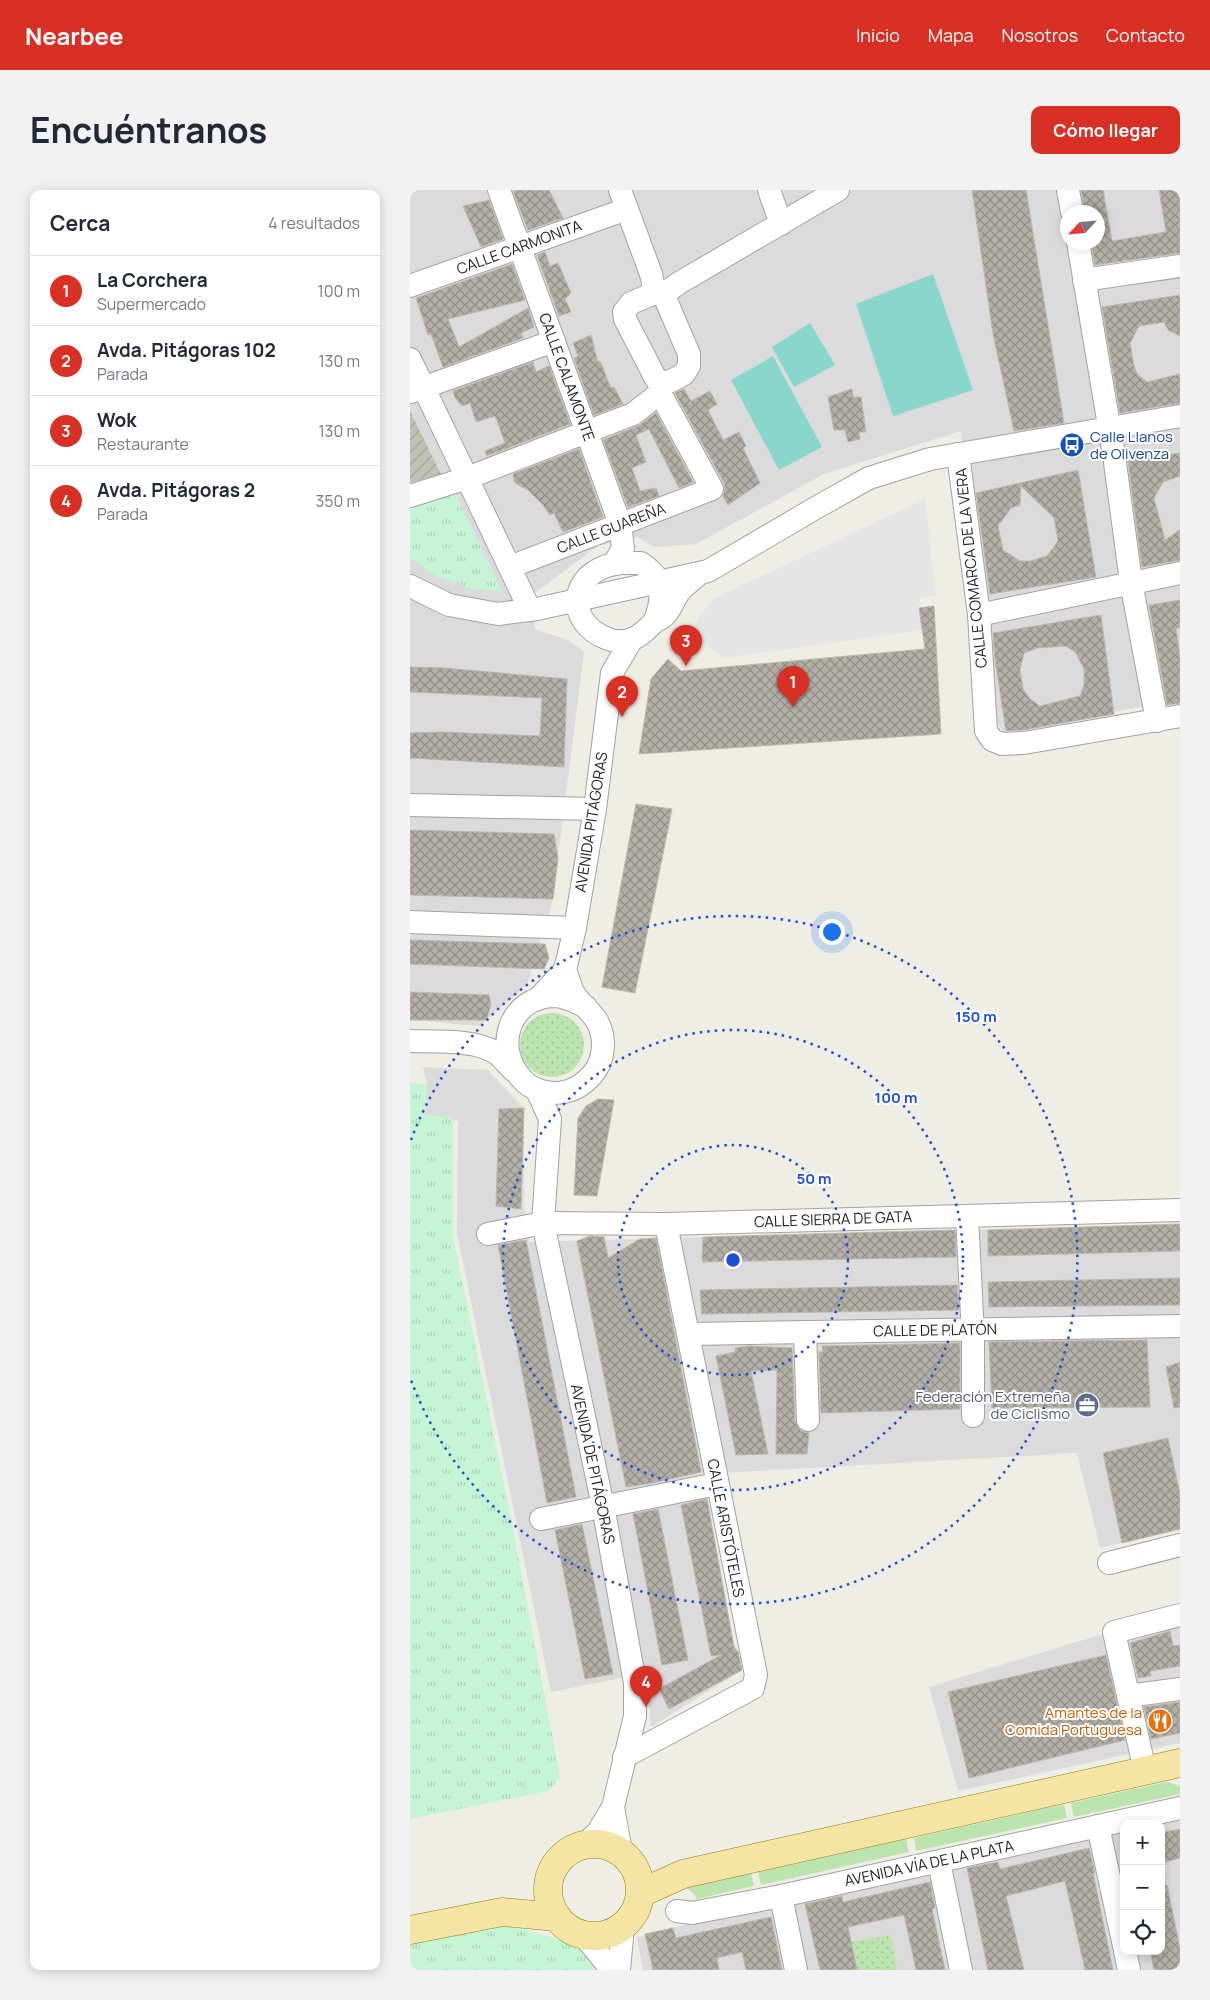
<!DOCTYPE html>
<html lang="es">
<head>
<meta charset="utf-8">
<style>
	:root { --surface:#fff; --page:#f2f2f3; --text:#1f2937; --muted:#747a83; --line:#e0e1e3; --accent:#d93025 }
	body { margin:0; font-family:Manrope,sans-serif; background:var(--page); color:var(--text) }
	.controls { position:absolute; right:15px; bottom:15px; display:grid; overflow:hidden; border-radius:10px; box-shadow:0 2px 12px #0003 }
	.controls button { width:45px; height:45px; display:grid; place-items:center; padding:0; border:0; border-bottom:1px solid var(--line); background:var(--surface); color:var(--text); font:25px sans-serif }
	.compass { position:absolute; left:650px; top:15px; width:45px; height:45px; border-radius:50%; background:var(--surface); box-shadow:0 2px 12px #0003; rotate:244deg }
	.you { position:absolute; left:421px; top:741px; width:18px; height:18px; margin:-12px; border:4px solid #fff; border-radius:50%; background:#1a73e8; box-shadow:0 0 0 8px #1a73e833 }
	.badge { display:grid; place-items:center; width:32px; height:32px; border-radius:50%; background:var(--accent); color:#fff; font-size:16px; font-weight:700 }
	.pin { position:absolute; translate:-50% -41px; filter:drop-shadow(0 1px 2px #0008) }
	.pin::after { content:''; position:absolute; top:26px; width:18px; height:15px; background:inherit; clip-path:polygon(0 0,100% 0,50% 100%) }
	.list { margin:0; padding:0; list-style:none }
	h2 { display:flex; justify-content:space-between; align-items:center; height:65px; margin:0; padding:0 20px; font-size:21px }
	h2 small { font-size:16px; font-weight:400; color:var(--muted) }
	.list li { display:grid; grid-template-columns:32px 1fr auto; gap:15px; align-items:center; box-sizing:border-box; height:70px; padding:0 20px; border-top:1px solid var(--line) }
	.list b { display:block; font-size:19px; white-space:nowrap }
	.list p { margin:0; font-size:16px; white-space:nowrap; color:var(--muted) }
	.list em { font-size:16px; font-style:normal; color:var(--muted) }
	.icon { flex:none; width:28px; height:28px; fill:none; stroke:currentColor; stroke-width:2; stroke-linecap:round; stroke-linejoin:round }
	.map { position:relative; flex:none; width:770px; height:1780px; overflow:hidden; border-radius:10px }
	header { display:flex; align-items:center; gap:30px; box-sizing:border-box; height:70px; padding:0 25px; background:var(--accent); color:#fff }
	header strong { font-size:24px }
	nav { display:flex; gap:28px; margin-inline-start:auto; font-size:18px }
	.intro { display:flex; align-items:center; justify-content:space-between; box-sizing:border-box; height:120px; padding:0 30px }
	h1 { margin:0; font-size:35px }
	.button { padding:12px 22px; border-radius:10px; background:var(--accent); color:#fff; font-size:18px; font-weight:700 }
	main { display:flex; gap:30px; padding:0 30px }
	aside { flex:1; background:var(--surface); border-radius:10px; box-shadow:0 2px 12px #0003 }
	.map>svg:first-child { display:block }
	.residential { fill:#dcdbdb; fill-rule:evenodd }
	.construction { fill:url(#construction-furrows) }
	.grass { fill:url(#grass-dots) }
	.park { fill:url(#park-tufts) }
	.garden { fill:#bce4af }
	.pitch { fill:#89d7cc }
	.parking { fill:#e6e6e6 }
	.building { fill:url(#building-cross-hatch); stroke:#bfb8a9; fill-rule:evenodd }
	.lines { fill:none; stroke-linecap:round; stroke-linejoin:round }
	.minor-casing { stroke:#a2a2a2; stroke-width:24 }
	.major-casing { stroke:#8c810c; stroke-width:29 }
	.minor { stroke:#fff; stroke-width:22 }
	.major { stroke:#f4e5a4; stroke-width:28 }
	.ring { fill:none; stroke:#1d4ed8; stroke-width:2.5; stroke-dasharray:2.5 5 }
	.labels { text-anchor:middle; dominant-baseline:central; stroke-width:4; stroke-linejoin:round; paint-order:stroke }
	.street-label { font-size:15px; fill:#1e1e1e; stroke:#fff }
	.transit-label { font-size:15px; fill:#164399; stroke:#fff; text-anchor:start }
	.service-label { font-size:15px; fill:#4e5e75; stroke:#fff; text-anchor:end }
	.food-label { font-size:15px; fill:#c56008; stroke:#fff; text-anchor:end }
	.centre { fill:#1d4ed8; stroke:#fff; stroke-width:2.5 }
	.ring-label { font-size:15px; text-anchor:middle; font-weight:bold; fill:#1d4ed8; stroke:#fff; stroke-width:4; stroke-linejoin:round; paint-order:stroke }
</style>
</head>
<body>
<header>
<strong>Nearbee</strong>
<nav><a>Inicio</a><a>Mapa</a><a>Nosotros</a><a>Contacto</a></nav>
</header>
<div class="intro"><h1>Encuéntranos</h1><a class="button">Cómo llegar</a></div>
<main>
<aside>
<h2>Cerca<small>4 resultados</small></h2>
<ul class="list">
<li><span class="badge">1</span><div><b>La Corchera</b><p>Supermercado</p></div><em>100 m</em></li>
<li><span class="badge">2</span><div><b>Avda. Pitágoras 102</b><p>Parada</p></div><em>130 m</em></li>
<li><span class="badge">3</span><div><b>Wok</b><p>Restaurante</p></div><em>130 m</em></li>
<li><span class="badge">4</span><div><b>Avda. Pitágoras 2</b><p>Parada</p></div><em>350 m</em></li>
</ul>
</aside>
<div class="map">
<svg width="770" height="1780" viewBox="0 0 770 1780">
	<defs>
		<pattern id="construction-furrows" width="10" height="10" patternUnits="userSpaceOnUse" patternTransform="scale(1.25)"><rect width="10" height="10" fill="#bec2b1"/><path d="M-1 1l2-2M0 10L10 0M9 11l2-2" fill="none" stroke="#a3a698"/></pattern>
		<pattern id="grass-dots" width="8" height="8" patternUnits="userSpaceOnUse" patternTransform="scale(1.25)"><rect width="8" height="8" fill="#bce4af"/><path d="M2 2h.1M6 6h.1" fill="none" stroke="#a1c396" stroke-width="1.8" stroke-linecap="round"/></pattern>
		<pattern id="park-tufts" width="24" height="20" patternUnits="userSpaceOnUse" patternTransform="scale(1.25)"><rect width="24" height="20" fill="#c5f5d5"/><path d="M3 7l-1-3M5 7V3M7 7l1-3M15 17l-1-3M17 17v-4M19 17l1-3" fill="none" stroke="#a9d2b6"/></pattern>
		<pattern id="building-cross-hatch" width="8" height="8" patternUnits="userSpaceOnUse" patternTransform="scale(1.25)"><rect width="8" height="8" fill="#b4b0a8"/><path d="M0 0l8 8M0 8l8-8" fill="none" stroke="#928f88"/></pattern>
	</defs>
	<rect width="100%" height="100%" fill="#eeeee5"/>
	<g class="residential">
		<path d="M0,0H770V510L593,541L586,532L569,425L551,241L414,284L286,354L245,357L226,347L188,356L122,405L125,439L160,451L174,462L142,713L117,795L69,836L0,830ZM658,22H688V52H658Z"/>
		<path d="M13,877L77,880L114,918V1017L119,1052L770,1034V1339L690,1358L667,1263L294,1284L292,1282L329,1482L241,1537L237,1483L141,1502L47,1043L48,931L15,925L17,894Z"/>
		<path d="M770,1426V1553L548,1601L519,1497L683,1447Z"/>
		<path d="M770,1627V1780H233L227,1747L349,1716L714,1639V1761H751V1634H739Z"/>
	</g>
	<path class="construction" d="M0,221L31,284L0,293Z"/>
	<g class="grass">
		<circle cx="142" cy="855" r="32"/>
		<path d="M481,1745L487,1780H447L441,1752Z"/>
	</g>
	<g class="park">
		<path d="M42,297L92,401L63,399L26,386L0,368V312Z"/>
		<path d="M0,893L17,894L15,925L43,927V1046L100,1324L150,1587L139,1601L0,1629Z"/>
		<path d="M91,1733L151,1750L176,1762L186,1780H0V1753Z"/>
	</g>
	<g class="garden">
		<path d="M756,1592L770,1596V1604L664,1627L661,1613Z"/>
		<path d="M654,1614L657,1628L506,1661L504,1648Z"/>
		<path d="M496,1649L499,1662L351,1695L348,1682Z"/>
		<path d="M341,1683L344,1696L286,1709L285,1705L276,1698Z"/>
	</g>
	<g class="pitch">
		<path d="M523,84L563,200L483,226L446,114Z"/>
		<path d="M400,133L425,175L384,197L362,157Z"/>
		<path d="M363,166L412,257L369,280L321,190Z"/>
	</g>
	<path class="parking" d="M515,309L526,406L510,407L509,418L512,440L314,468L279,442L303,409Z"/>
	<g class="building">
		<path d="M110,0H139L153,28L118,40L103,1Z"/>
		<path d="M562,0H616L654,233L604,241L583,144Z"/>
		<path d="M671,0H693L702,51L756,42L749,0H770V63L685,75L681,52H688V22H675Z"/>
		<path d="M79,10L93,49L71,57L53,16Z"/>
		<path d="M135,62L140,76L148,73L161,103L155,109L161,122L149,126L127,65Z"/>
		<path d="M102,74L115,110L38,129L49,157L118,118L124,137L111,143L113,148L33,177L21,144L18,145L6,108Z"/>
		<path d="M770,105V146L758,140L754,132L729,136L720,153L724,176L727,184L737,192L770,184V213L710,223L692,117Z"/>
		<path d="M181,145L188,172L190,171L201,198L204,197L213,214L184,225L164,168L168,166L163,153Z"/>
		<path d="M123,172L126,182L139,176L160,234L77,266L75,261L95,253L85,226L66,232L60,213L52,216L45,208L43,201Z"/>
		<path d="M274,199L281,211L300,201L307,214L298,220L313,250L329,242L336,256L333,258L350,293L318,315L313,306L315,299L314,293L265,203Z"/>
		<path d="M442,199L443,207H451L456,242H449L450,249L438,252L435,240H424L418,207Z"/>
		<path d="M246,223L283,292L269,298L239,239L226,245L236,272L222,278L230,301L246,298L249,306L218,317L193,250L228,236Z"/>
		<path d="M169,259L193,327L153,342L144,323L140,325L132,314L118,300L104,292L103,284Z"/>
		<path d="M770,263V286L753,292L744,308L755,350L770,340V370L732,377L718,271Z"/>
		<path d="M668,280L686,387L580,404L566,303ZM611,296L644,328L648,351L637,366L621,371H610L593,360L588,336L601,318L610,315Z"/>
		<path d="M770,410V438H766L770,467V513L757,515L739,415Z"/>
		<path d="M524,416L531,544L229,564L241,489L258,469L271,481L515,459L509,418Z"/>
		<path d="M691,425L704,524L613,540L596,541L585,470L583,443ZM656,456L666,463L674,479V495L670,506L630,516L620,509L613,499L610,480L614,463L627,458Z"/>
		<path d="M0,477L35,478L157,489L154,577L0,568V543L32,542L130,546L132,508L0,502Z"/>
		<path d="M226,614L262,619L225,803L192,797Z"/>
		<path d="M0,640L144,644L148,668L143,709L0,705Z"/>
		<path d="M0,750L135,754L139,768L134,779L0,774Z"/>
		<path d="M0,802L79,805L81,815L76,830H0Z"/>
		<path d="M188,909L204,910L187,1006L164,1005L168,928L176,916Z"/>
		<path d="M114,918L111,1019L86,1016L89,919Z"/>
		<path d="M770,1034V1061L578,1066V1040Z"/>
		<path d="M545,1040L546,1067L292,1072L293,1047Z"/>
		<path d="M180,1046L194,1047L198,1068L230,1049L246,1048L291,1282L242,1293L216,1297L167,1051Z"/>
		<path d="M116,1050L166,1307L137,1313L88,1055Z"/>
		<path d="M770,1088V1115L579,1117L578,1092Z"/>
		<path d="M547,1095L549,1120L292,1124L290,1100Z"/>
		<path d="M737,1150L740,1217L582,1218L579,1152Z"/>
		<path d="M550,1153V1219L411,1223L409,1162H413L412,1156Z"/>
		<path d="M339,1156L382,1158L385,1230L387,1236L391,1241L399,1243L397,1264H366L367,1180L341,1181L358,1264L326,1265L306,1166L325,1162V1158Z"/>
		<path d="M770,1172V1217L764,1218L756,1177Z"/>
		<path d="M758,1248L770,1304V1339L712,1353L693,1263Z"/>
		<path d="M297,1309L324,1457L328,1462L332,1480L259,1519L249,1499L311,1465L301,1466L271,1315Z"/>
		<path d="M248,1319L278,1470L252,1475L223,1324Z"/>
		<path d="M172,1334L203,1484L175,1489L145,1340Z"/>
		<path d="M760,1441L763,1456L770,1455V1476L740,1481L741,1486L728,1488L720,1453Z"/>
		<path d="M696,1465L715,1550L559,1588L538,1502Z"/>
		<path d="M770,1512V1543L741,1549L734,1517Z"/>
		<path d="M770,1639V1668L751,1673V1643Z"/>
		<path d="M679,1658L685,1683H683L703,1780H675L655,1691L596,1706L614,1780H578L557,1678L588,1672L590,1679Z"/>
		<path d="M520,1692L525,1718L522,1719L535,1780H506L494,1725L438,1737L447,1780H410L395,1714L432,1706L433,1712Z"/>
		<path d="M751,1695H757L770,1758V1780H744L740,1761H751Z"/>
		<path d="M361,1727L372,1780H336L332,1762L307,1768L309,1780H243L235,1744L263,1738L266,1748Z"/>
	</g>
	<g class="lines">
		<defs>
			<g id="minor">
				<path d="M89,0L210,334L213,358L204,374"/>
				<path d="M210,0L241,84L245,103"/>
				<path d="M359,0L371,34"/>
				<path d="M658,0L662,22"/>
				<path d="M668,52L704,265L721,392L747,531"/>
				<path d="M674,90L770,76"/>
				<path d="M0,96L217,19"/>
				<path d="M247,102L255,108L279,164V176L274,184L261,191L253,192L246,189L215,129L214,122L221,113Z"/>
				<path d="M252,105L269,93L428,0"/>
				<path d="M0,169L120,420"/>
				<path d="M1,202L144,151"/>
				<path d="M548,264L569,425L576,541L582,550L592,554L614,553L770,526"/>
				<path d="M0,306L57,288L223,224L250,203"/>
				<path d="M100,377L302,299L250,203"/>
				<path d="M0,396L39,415L88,424L127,419L298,381L409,316L459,288L520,269L770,226"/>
				<path d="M569,425L770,383"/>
				<path d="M245,431C249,420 253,403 248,391C246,384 237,378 231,373C223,373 213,372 205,374C159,382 154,433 198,449C206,452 215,452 223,449C232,445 237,439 244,432C247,430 251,429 254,426C261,420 264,408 270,401C276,394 284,389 290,383"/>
				<path d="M0,615L185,619"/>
				<path d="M0,732L165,738"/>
				<path d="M155,780C158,787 160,795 163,802C169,813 181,821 187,831C196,847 195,871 182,885C174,894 165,900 154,902C139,905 121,900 112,889C83,858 99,807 144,806C156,806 166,812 176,817"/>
				<path d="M128,809L155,780L165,738L185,619L202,483L222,449"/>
				<path d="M0,851C24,852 66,849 86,863C92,867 98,875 103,880"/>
				<path d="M127,900L140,929L133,1033L193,1316L225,1493V1526L203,1617L188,1642L174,1655"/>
				<path d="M557,1026L563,1146V1226"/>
				<path d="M78,1044L133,1033L256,1034L770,1020"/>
				<path d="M395,1143L398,1230"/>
				<path d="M279,1144L770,1136"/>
				<path d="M131,1329L307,1294"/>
				<path d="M699,1373L770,1355"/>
				<path d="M718,1506L770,1499"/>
				<path d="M214,1567L343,1498L346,1485L256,1034"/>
				<path d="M735,1581L704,1442L770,1425"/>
				<path d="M203,1617L211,1662"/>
				<path d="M688,1636L714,1756"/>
				<path d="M529,1672L551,1780"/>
				<path d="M371,1706L386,1780"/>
				<path d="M267,1721L282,1723L371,1706L770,1618"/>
				<path d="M174,1746L202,1780"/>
				<path d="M715,1761L719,1780"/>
				<path d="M209,1780L213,1737"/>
			</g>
			<g id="major">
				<circle cx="184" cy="1700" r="46"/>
				<path d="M231,1703L273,1684L770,1573"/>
				<path d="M0,1740L92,1722L147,1727"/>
			</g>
		</defs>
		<use href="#minor" class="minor-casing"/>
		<use href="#major" class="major-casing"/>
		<use href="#minor" class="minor"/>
		<use href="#major" class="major"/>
	</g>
	<g class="ring">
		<circle cx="323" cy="1070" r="115"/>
		<circle cx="323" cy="1070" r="230"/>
		<path d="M1 950A344 344 0 1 1 1 1190"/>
	</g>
	<defs>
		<symbol id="bus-disc" viewBox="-11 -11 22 22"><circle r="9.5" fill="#1a4fb4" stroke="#fff"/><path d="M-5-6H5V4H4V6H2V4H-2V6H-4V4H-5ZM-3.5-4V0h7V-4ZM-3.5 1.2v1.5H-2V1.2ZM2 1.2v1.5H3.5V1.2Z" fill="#fff"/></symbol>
		<symbol id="office-disc" viewBox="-11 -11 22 22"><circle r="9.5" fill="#5c6f8a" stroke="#fff"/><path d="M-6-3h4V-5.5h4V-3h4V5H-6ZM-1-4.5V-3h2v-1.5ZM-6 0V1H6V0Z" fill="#fff"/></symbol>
		<symbol id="restaurant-disc" viewBox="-11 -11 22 22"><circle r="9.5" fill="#e8710a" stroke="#fff"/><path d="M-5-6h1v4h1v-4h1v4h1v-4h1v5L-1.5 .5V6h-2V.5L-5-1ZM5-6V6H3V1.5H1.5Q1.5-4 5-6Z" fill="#fff"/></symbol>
	</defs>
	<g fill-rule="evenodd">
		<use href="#bus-disc" x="648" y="241" width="28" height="28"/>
		<use href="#office-disc" x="663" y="1201" width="28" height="28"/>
		<use href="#restaurant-disc" x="736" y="1517" width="28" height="28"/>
	</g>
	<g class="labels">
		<g class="street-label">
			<text transform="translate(109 57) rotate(-20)">CALLE CARMONITA</text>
			<text transform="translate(157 187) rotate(70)">CALLE CALAMONTE</text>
			<text transform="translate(201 338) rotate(-21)">CALLE GUAREÑA</text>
			<text transform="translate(561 378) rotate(-96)">CALLE COMARCA DE LA VERA</text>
			<text transform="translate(181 632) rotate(-81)">AVENIDA PITÁGORAS</text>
			<text transform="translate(423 1029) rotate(-2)">CALLE SIERRA DE GATA</text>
			<text transform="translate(525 1140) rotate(-1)">CALLE DE PLATÓN</text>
			<text transform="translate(183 1274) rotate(78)">AVENIDA DE PITÁGORAS</text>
			<text transform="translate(316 1338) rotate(79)">CALLE ARISTÓTELES</text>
			<text transform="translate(519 1673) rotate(-12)">AVENIDA VÍA DE LA PLATA</text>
		</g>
		<g class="transit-label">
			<text x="680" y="246">Calle Llanos<tspan x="680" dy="17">de Olivenza</tspan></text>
		</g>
		<g class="service-label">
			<text x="660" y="1206">Federación Extremeña<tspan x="660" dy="17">de Ciclismo</tspan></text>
		</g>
		<g class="food-label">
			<text x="732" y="1522">Amantes de la<tspan x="732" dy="17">Comida Portuguesa</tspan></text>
		</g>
	</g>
	<circle cx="323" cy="1070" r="8" class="centre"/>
	<g class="ring-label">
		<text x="566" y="832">150 m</text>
		<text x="486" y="913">100 m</text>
		<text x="404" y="994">50 m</text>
	</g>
</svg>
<div class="controls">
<button>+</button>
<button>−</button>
<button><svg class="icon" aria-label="locate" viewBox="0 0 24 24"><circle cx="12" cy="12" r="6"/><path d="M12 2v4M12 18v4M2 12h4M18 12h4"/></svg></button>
</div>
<svg class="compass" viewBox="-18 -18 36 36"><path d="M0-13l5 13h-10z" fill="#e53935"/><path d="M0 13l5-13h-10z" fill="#747a83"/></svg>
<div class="you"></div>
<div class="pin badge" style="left:383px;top:517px">1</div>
<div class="pin badge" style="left:212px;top:527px">2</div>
<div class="pin badge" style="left:276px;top:476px">3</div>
<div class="pin badge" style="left:236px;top:1517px">4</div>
</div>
</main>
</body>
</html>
